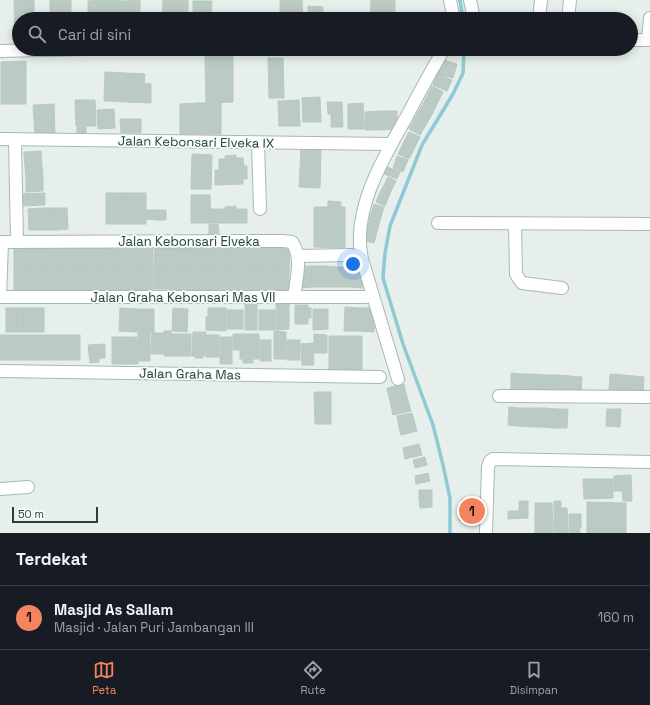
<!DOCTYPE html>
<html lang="id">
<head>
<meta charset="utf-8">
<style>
	:root { --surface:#171b24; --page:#242831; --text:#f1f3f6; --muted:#9ea1a6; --line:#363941; --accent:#f4845f }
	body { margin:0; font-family:"Space Grotesk",sans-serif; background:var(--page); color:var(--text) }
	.scale { position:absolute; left:12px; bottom:10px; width:86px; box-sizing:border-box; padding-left:4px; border:2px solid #24423a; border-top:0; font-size:11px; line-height:14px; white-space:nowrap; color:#24423a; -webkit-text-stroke:3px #f7fbf9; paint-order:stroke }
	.you { position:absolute; left:353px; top:264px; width:14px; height:14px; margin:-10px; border:3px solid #fff; border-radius:50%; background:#1a73e8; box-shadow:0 0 0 6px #1a73e833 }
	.badge { display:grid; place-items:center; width:26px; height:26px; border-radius:50%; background:var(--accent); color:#111; font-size:13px; font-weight:700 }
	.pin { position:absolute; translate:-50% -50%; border:2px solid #fff; box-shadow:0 1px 4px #0006 }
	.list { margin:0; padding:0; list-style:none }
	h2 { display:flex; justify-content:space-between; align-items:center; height:52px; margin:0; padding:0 16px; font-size:17px }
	h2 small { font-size:13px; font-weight:400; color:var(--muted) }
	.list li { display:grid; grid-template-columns:26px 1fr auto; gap:12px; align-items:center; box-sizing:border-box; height:64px; padding:0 16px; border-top:1px solid var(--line) }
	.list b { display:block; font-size:15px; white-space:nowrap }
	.list p { margin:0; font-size:13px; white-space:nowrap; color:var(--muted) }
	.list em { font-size:13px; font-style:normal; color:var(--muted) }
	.icon { flex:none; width:22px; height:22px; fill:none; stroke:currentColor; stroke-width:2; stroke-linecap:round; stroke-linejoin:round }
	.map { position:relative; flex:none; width:650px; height:533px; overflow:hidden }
	.search { position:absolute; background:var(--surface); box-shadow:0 2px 10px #0003; left:12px; right:12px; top:12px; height:44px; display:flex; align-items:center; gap:10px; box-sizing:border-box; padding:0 14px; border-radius:22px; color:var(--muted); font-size:15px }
	.sheet { height:116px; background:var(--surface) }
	nav { display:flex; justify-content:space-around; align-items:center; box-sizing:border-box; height:56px; border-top:1px solid var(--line); background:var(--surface); font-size:11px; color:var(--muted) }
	nav a { display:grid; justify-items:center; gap:2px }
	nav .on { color:var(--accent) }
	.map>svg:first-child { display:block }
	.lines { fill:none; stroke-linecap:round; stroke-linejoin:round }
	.stream { stroke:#8ec9d4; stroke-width:3.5 }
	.building { fill:#bbcac4; stroke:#b8c9c2 }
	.minor-casing { stroke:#a8b8b2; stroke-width:14 }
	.minor { stroke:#fff; stroke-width:12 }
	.labels { text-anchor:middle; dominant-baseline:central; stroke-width:3.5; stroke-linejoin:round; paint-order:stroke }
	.street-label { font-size:13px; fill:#24423a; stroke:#f7fbf9 }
</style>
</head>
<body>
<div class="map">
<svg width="650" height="533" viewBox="0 0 650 533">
	<rect width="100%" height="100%" fill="#e6efeb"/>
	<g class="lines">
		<g class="stream">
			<path d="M460,0L463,19"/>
			<path d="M450,533V498L443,465L433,425L403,344L383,278L385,253L390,226L422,145L453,94L463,73L464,49"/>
		</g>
	</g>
	<g class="building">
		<path d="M14,0H34V19H19V37H15Z"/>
		<rect x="50" y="0" width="21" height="19"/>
		<path d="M107,0V19H88V1Z"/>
		<path d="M107,0L124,1V19H107Z"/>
		<path d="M140,0V19H124V1Z"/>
		<path d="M163,0H188V19H162Z"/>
		<path d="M280,0H302L303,19H280Z"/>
		<path d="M371,0H395V19H370Z"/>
		<path d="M193,1H212L211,19H193Z"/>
		<path d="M308,6L323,7V19H308Z"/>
		<path d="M516,14L535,15V19H516Z"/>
		<path d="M545,14L556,15V19H544Z"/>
		<path d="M205,56H233V102L206,103Z"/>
		<path d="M268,58H283L284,98H269Z"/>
		<path d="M441,59L457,64L453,78L438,74Z"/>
		<path d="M26,61V104H1V62Z"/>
		<path d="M105,72L145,74L144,83L151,84V103L104,101Z"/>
		<path d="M437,74L452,80L447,91L433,85Z"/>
		<path d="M432,86L443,92L434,110L423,104Z"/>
		<path d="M320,97L321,122H303L302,98Z"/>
		<path d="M75,100H95L96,126H76Z"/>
		<path d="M299,100L300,126H279L278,101Z"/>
		<path d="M327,102H342L343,127H331V114H328Z"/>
		<path d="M200,103V134H180V104Z"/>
		<rect x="200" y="103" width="21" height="31"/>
		<path d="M363,103L364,129H348V104Z"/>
		<path d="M54,104L55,133L35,134L33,105Z"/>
		<path d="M422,105L434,111L420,135L409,129Z"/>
		<path d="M114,109L115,128L98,129L97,110Z"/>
		<path d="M381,111H397V129L381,130Z"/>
		<path d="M381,111V130H365V112Z"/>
		<path d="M120,119H141V133H121Z"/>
		<rect x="77" y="127" width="9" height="10"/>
		<path d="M409,132L420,137L409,159L398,154Z"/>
		<path d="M301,150H321L320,188L299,187Z"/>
		<path d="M41,151L42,166L25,167L24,152Z"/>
		<path d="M192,154L212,155L211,189H191Z"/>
		<path d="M236,155V158H243L244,166H247V179H243V184L215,185V170H219V159H225V156Z"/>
		<path d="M397,156L408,160L403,172L393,168Z"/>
		<path d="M42,166L43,179L26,180L25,167Z"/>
		<path d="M387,167L400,172L397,179L384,174Z"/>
		<path d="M388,177L396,181L391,191L383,187Z"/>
		<path d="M43,179V191L26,192V180Z"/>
		<path d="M382,188L391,191L385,206L376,202Z"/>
		<path d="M45,193V205L20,206V194Z"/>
		<rect x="106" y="193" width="20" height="31"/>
		<rect x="126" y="193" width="20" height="31"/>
		<path d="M191,195H210L211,223H191Z"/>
		<path d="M328,201L341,202V207H345V227H314V207H328Z"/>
		<path d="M374,204L384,207L379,224L369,221Z"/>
		<path d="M236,206V209H247V223H211V209H225V207Z"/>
		<path d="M42,208H55L56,230H43Z"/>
		<path d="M42,208L43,230H29L28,209Z"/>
		<path d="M55,208H67L68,229L56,230Z"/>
		<path d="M147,210H158L157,220L146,219Z"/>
		<path d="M158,210H166V220H157Z"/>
		<path d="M369,222L379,224L374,243L365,241Z"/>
		<path d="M209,224H218L219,233L209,234Z"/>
		<path d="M314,227H345V248L314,247Z"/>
		<path d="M155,245H166V268H154Z"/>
		<rect x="166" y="245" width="12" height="23"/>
		<path d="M178,245H190L189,269L178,268Z"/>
		<path d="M190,245L202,246L201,269H189Z"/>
		<path d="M202,246H214V269H201Z"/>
		<path d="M214,246H226L225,270L214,269Z"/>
		<path d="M226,246L238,247V270H225Z"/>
		<path d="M14,247H31V271L14,270Z"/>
		<path d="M31,247L46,248V271H31Z"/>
		<path d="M238,247H250L249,270H238Z"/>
		<path d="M250,247H262V270H249Z"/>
		<path d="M262,247H275L274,271L262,270Z"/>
		<path d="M275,247L290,248L289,271H274Z"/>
		<rect x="46" y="248" width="14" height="23"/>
		<rect x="60" y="248" width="13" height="23"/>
		<path d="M73,248H87L86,271H73Z"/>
		<path d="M87,248H100V271H86Z"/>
		<path d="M100,248L114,249V272L100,271Z"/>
		<rect x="114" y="249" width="14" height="23"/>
		<rect x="128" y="249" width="13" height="23"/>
		<rect x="141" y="249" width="12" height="23"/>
		<path d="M300,266H312V287L300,288Z"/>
		<rect x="312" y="266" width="13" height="21"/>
		<path d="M325,266L338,267V287H325Z"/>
		<rect x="338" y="267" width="13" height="20"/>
		<path d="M351,267H362V288L351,287Z"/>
		<path d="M154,268H166L165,289H154Z"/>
		<path d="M166,268H178L177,290L165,289Z"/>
		<path d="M178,268L189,269V290H177Z"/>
		<rect x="189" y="269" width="12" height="21"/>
		<path d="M201,269H214L213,291L201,290Z"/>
		<path d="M214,269L225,270V291H213Z"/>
		<path d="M14,270L31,271V293H14Z"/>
		<path d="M225,270H238L237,291H225Z"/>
		<path d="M238,270H249V291H237Z"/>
		<path d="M249,270H262L261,292L249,291Z"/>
		<path d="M262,270L274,271V292H261Z"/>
		<path d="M31,271H46L45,293H31Z"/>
		<path d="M46,271H60V293H45Z"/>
		<path d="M60,271H73V294L60,293Z"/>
		<rect x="73" y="271" width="13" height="23"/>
		<rect x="86" y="271" width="14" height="23"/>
		<path d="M100,271L114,272V294H100Z"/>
		<rect x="274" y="271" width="15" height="21"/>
		<rect x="114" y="272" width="14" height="22"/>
		<rect x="128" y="272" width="13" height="22"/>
		<rect x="141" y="272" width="12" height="22"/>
		<rect x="245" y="302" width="12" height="28"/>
		<path d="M276,304H289V329L276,330Z"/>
		<path d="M295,305H308V308H311V318H308V324H295Z"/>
		<path d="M345,307L359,308L358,331H344Z"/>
		<rect x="6" y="308" width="11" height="24"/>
		<rect x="17" y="308" width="6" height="24"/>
		<rect x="23" y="308" width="21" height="24"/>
		<path d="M120,308L137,309L136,332L119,331Z"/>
		<path d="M173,308L188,309L187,332L172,331Z"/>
		<path d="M208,308H226V331L206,330V317H208Z"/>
		<path d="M359,308H375L374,332L358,331Z"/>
		<path d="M137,309H154V333L136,332Z"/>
		<path d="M313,309H328V329L313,330Z"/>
		<rect x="227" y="310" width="16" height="19"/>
		<rect x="259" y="310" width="16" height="20"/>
		<path d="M164,331H171V334H191V356H164Z"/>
		<path d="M274,331L286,332V359H274Z"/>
		<path d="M193,332H206L205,356H203V358H195V356H192Z"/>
		<rect x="138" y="333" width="12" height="28"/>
		<path d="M152,333H164L163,354H151Z"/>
		<path d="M233,334H259V359H253V363H243V359H240V350H233Z"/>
		<path d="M314,334L327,335V353H314Z"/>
		<rect x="0" y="335" width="11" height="25"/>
		<rect x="11" y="335" width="17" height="25"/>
		<rect x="28" y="335" width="18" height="25"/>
		<rect x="46" y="335" width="16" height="25"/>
		<rect x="62" y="335" width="18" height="25"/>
		<rect x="206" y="335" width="13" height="22"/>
		<path d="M329,336H344V372L329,371Z"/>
		<path d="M344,336H362V371L344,372Z"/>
		<rect x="112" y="337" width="12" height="27"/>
		<path d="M124,337H137L138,364H124Z"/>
		<rect x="220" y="337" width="12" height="27"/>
		<rect x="260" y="340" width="11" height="21"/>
		<rect x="287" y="340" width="13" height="20"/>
		<path d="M313,343L314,365H302L301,344Z"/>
		<path d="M105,344V358H99V362L90,363L88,345Z"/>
		<path d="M511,373L522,374V392H511Z"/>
		<path d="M522,374H532V393L522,392Z"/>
		<path d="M532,374L544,375L543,393H532Z"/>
		<path d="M610,374L623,375L622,392L609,391Z"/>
		<path d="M544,375H557L556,394L543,393Z"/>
		<path d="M557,375L570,376L569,394H556Z"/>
		<path d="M623,375L644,377L643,394L622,392Z"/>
		<path d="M570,376L582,377L581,395L569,394Z"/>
		<path d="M404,384L407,397L390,401L387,388Z"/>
		<path d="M314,392H331V424H315Z"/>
		<path d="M407,397L411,411L393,415L390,401Z"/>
		<path d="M509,407L519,408V426L508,425Z"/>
		<path d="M519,408H532V427L519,426Z"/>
		<path d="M532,408H544L543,427H532Z"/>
		<path d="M544,408L556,409L555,428L543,427Z"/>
		<path d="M556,409H568L567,428H555Z"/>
		<path d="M607,409H621L620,427L606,426Z"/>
		<path d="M412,413L415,424L399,428L397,416Z"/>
		<path d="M415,424L417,431L401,435L399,428Z"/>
		<path d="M419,444L422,455L405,459L403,448Z"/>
		<path d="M425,457L427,465L415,468L413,460Z"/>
		<path d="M428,473L430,481L416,484L415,476Z"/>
		<path d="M631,475L632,501H623L622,491H614V476Z"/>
		<path d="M583,479H613V498L584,499Z"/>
		<rect x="419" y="490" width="13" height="8"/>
		<path d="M419,498H432V507L420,508Z"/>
		<path d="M462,499L484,502L482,523L459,520Z"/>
		<path d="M519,501H528V518L508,519V511H519Z"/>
		<path d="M554,501H561V508H567L568,533H554Z"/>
		<path d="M587,502L626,503V529H587Z"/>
		<path d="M535,503H552L553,533H535Z"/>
		<path d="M569,514H581V528H579L580,533H569Z"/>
		<rect x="587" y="529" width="39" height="4"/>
	</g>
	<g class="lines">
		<defs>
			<g id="minor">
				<path d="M450,0L454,19"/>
				<path d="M470,0L474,19"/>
				<path d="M539,19L541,0"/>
				<path d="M568,19L570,0"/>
				<path d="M631,40H650"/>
				<path d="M648,40L650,18"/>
				<path d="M0,51L87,49"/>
				<path d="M0,139L391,144"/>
				<path d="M15,139L17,242"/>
				<path d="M258,143L260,209"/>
				<path d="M438,223L650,224"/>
				<path d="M515,224L516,274L519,279L522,283L562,288"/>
				<path d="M0,242L283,241L292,242C303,258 296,280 294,297"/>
				<path d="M298,256L351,255"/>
				<path d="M0,297H366"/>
				<path d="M0,297L2,242"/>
				<path d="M0,371L380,377"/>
				<path d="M398,379L362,259C351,210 384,157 407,116C419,93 431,71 444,49"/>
				<path d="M499,396L650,397"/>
				<path d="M0,489L28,487"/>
				<path d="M486,533L488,467L490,461L493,459L650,462"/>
			</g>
		</defs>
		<use href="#minor" class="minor-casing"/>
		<use href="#minor" class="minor"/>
	</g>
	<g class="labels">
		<g class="street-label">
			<text transform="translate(196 142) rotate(1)">Jalan Kebonsari Elveka IX</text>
			<text x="189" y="241">Jalan Kebonsari Elveka</text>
			<text x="183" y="297">Jalan Graha Kebonsari Mas VII</text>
			<text transform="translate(190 374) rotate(1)">Jalan Graha Mas</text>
		</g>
	</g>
</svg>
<div class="scale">50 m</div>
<div class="you"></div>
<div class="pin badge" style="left:472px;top:511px">1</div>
<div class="search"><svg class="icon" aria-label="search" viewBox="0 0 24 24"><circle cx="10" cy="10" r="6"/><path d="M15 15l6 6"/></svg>Cari di sini</div>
</div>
<section class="sheet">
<h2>Terdekat<small></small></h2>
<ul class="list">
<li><span class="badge">1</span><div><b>Masjid As Sallam</b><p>Masjid · Jalan Puri Jambangan III</p></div><em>160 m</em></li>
</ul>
</section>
<nav>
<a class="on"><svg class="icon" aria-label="map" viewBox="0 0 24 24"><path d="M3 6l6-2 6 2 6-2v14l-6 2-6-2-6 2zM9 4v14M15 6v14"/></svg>Peta</a>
<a><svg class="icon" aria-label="directions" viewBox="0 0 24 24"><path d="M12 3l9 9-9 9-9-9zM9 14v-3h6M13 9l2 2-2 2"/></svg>Rute</a>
<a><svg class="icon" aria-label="saved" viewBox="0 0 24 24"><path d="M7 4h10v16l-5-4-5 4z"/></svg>Disimpan</a>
</nav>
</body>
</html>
